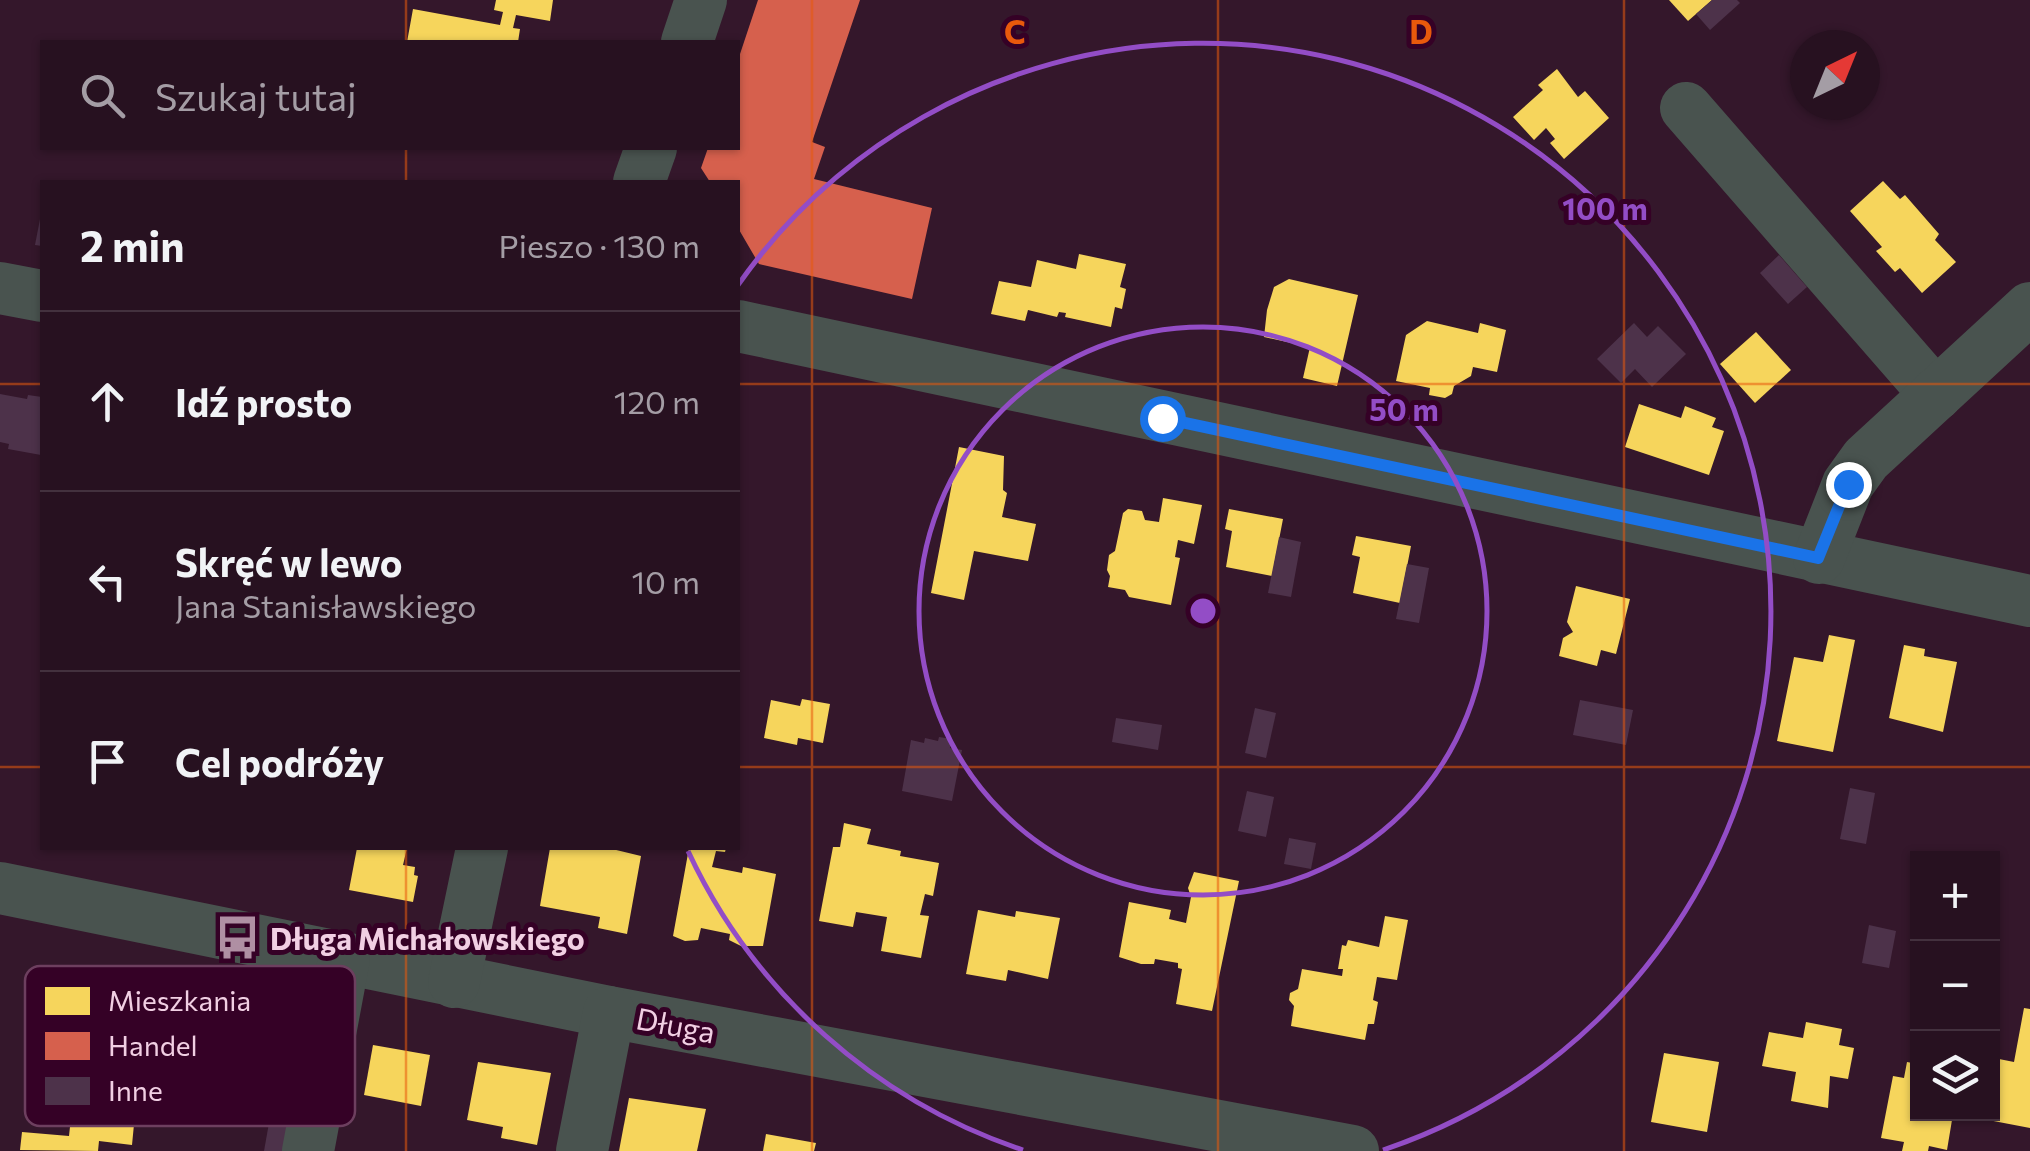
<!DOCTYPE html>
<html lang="pl">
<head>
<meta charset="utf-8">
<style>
	:root { --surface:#271120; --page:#331f2d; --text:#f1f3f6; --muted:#a49da5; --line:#43313e }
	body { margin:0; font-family:Commissioner,sans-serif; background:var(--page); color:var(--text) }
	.controls { position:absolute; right:30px; bottom:30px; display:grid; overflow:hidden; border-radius:0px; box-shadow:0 2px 8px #0004 }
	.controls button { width:90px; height:90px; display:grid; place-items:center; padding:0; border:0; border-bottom:2px solid var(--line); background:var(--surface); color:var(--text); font:50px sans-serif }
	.compass { position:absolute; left:1790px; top:30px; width:90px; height:90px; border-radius:50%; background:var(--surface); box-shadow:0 2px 8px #0004; rotate:43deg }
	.stop { position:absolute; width:30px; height:30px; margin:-22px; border:8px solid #1a73e8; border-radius:50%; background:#fff }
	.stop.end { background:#1a73e8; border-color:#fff; box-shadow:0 2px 10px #0008 }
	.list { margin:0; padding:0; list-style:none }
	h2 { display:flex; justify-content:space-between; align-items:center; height:130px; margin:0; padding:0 40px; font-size:42px }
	h2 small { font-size:32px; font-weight:400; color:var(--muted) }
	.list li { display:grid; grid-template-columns:65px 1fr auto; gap:30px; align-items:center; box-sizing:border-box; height:180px; padding:0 40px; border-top:2px solid var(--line) }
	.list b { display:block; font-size:38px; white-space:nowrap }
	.list p { margin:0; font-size:32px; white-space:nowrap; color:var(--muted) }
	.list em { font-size:32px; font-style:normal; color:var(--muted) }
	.icon { flex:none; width:55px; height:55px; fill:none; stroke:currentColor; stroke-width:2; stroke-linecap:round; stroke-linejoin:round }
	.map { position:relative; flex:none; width:2030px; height:1151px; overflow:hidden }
	.search { position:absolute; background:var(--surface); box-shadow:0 2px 8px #0004; left:40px; top:40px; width:700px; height:110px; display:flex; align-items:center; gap:25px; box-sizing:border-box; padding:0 35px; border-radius:0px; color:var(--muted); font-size:38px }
	.panel { position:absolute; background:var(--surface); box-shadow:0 2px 8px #0004; left:40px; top:180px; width:700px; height:670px; border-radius:0px }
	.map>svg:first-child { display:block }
	.homes { fill:#f6d55c }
	.shops { fill:#d6604d }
	.building { fill:#4d324a }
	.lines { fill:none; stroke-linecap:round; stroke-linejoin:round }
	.minor { stroke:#49534f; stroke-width:52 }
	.route { stroke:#1a73e8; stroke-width:12 }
	.grid { fill:none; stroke:#e8590c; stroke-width:2.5; stroke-opacity:0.55 }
	.ring { fill:none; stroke:#934dc6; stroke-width:5 }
	.labels { text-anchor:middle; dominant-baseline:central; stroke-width:10; stroke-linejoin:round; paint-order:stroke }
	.poi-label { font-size:30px; font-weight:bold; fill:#f1cfe3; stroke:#350126; text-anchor:start }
	.street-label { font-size:30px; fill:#f1cfe3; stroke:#350126 }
	.key { fill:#350126; stroke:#6d3f5f; stroke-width:2.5 }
	.key-label { font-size:28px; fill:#f1cfe3 }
	.grid-label { font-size:32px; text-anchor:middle; font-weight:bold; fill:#e8590c; stroke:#350126; stroke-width:10; stroke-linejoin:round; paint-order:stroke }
	.centre { fill:#934dc6; stroke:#350126; stroke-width:5 }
	.ring-label { font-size:30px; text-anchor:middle; font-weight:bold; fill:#934dc6; stroke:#350126; stroke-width:10; stroke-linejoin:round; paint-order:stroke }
</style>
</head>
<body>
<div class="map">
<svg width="2030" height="1151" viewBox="0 0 2030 1151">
	<rect width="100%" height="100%" fill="#34172b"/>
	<g class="homes">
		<path d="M496,0H553L550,21L516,15L513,28L520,29L518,42H407L413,9L500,25L503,12L494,10Z"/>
		<path d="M1669,0H1712L1688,21Z"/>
		<path d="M1557,69L1578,97L1585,91L1609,118L1564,159L1550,143L1555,139L1546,128L1534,140L1513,117L1543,90L1538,85Z"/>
		<path d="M1883,181L1900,199L1905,195L1939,234L1935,240L1956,262L1922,293L1900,268L1895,272L1876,251L1882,247L1850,211Z"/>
		<path d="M1079,254L1126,264L1120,287L1126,289L1122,309L1115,307L1111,327L1065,317L1066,313L1059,312L1057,317L1028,310L1025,321L991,314L999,281L1031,287L1037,260L1076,269Z"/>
		<path d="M1289,279L1358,295L1337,386L1303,378L1310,347L1264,337L1267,310L1274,287Z"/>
		<path d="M1427,321L1478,333L1480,323L1506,330L1497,372L1473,367L1471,376L1454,386L1452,394L1445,398L1429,395L1430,388L1396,381L1406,335Z"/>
		<path d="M1756,332L1791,370L1755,403L1720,364Z"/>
		<path d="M1639,404L1681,418L1685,406L1716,418L1712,427L1724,431L1709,475L1625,447Z"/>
		<path d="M959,447L1004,456L1003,490L1007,493L1002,517L1036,524L1028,561L974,551L964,600L931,593Z"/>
		<path d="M1163,498L1202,505L1194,544L1178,540L1175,557L1180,558L1171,605L1129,597L1125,590L1108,587L1110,576L1107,570L1109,555L1115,551L1123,513L1128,509L1142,511L1145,520L1159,522Z"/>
		<path d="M1229,509L1283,519L1272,576L1226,567L1232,531L1225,529Z"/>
		<path d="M1356,536L1411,546L1400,603L1353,593L1360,557L1352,555Z"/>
		<path d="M1576,586L1630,599L1616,654L1601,650L1597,666L1559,656L1563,638L1573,632L1567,622Z"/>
		<path d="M1829,635L1855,640L1833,752L1777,741L1794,657L1823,662Z"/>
		<path d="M1904,645L1925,649L1924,656L1957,662L1943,732L1889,718Z"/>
		<path d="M802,699L830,704L823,743L798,738L797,745L764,738L771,700L800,706Z"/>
		<path d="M844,823L871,829L867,844L901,851L900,856L939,863L933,896L925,894L920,915L929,916L921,958L881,951L887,917L856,912L853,927L819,921L833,847H840Z"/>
		<path d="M357,848H407L403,865L415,867L414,875L418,876L413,902L349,890Z"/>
		<path d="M550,848H608L641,856L627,934L598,928L600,917L540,906Z"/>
		<path d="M689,848H726L725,852L716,851L712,867L742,873L743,867L776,874L763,946H741L729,940L730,934L701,928L698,940L685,941L673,936Z"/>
		<path d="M1194,872L1239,881L1212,1011L1176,1004L1182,969L1178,968V963L1155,959L1154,964H1141L1119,957L1129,902L1171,910L1169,919L1186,923L1191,897L1188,888Z"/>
		<path d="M978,910L1015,917L1016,911L1060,918L1048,979L1008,970L1006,981L966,974Z"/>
		<path d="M1385,916L1408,920L1397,980L1377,977L1373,1000L1378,1002L1374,1024H1368L1365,1040L1291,1026L1294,1006L1289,1000L1290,993L1298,989L1302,969L1342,976L1343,969H1338L1342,945L1346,946L1348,940L1379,947Z"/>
		<path d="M2024,1008L2030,1009V1128L1983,1119L1984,1114H1992L1994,1058L2014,1062Z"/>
		<path d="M1806,1022L1842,1029L1839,1045L1854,1048L1848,1079L1830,1076L1828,1108L1791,1101L1796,1072L1762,1066L1769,1032L1803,1038Z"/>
		<path d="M373,1045L430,1055L421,1106L364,1095Z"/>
		<path d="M1664,1053L1719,1062L1707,1132L1651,1122Z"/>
		<path d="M478,1062L551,1073L537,1145L501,1138L503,1127L467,1120Z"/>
		<path d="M1907,1062L1918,1064V1114H1953L1947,1150L1929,1146L1928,1151H1902L1904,1142L1881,1138L1893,1076L1904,1078Z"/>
		<path d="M80,1084L96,1087L94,1102H103L102,1111L135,1114L132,1145L99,1141L98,1151L20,1150L22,1132L69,1136L73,1099L79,1100Z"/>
		<path d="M629,1098L706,1109L697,1151H619Z"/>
		<path d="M766,1134L816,1143L814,1151H763Z"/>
	</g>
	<path class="shops" d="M758,0H860L812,142L825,147L814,179L932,208L912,299L759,264L738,228V182H710L701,168L708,148H738V60Z"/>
	<g class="building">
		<path d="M1712,0H1737L1740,3L1710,30L1696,14Z"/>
		<path d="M41,214H42V246L35,245Z"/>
		<path d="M1779,255L1807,287L1788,304L1760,273Z"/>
		<path d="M1634,323L1647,337L1658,326L1686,354L1652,387L1635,369L1621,383L1597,359Z"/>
		<path d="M0,394L27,399L28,395L42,397L41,455L8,449L9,444L0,442Z"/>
		<path d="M1279,537L1301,542L1291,597L1268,593Z"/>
		<path d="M1407,564L1429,568L1419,623L1396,619Z"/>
		<path d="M1580,700L1633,710L1626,745L1573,735Z"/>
		<path d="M1255,708L1276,713L1266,758L1245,753Z"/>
		<path d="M1116,718L1162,725L1158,750L1112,742Z"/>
		<path d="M939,737L952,739L950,748L962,750L952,801L902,791L911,740L924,743L925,738L938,741Z"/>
		<path d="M1850,788L1875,793L1866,844L1840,839Z"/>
		<path d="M1247,791L1274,797L1266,837L1238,831Z"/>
		<path d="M1289,838L1316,843L1311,869L1284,864Z"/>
		<path d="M1869,925L1896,931L1889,968L1862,963Z"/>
		<path d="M269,1123L295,1128L291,1151H264Z"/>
	</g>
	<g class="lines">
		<g class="minor">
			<path d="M687,42L701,0"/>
			<path d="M1686,108L1936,395"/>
			<path d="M639,182L651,148"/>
			<path d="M0,288L42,296"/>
			<path d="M738,326L2030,601"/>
			<path d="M1819,558L1848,484L1866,459L2030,308"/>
			<path d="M0,888L609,1012L1353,1151"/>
			<path d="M454,982L482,848"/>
			<path d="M308,1151L344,959"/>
			<path d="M582,1151L609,1012"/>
		</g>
	</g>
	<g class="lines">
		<path class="route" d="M1162,418L1818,558L1848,484"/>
	</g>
	<path class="grid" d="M406,0V42M812,0V1151M1218,0V1151M1624,0V1151M406,148V182M0,384H42M738,384H2030M0,767H42M738,767H2030M406,848V1151"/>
	<g class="ring">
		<circle cx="1203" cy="611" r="284"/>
		<path d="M1023 1150A568 568 0 0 1 688 851M738 285A568 568 0 1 1 1383 1150"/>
	</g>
	<defs>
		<symbol id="bus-bare" viewBox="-9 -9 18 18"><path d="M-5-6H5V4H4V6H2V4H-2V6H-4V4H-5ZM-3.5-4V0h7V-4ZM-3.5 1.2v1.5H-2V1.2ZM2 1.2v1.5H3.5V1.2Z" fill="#af8fa3" stroke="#350126" stroke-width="2.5" paint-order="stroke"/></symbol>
	</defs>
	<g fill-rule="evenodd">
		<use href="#bus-bare" x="206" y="906" width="63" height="63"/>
	</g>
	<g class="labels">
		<g class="poi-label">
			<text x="270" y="937">Długa Michałowskiego</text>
		</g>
		<g class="street-label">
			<text transform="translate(676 1024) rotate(11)">Długa</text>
		</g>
	</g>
	<rect x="25" y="966" width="330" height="160" rx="15" class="key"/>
	<rect x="45" y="987" width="45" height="28" fill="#f6d55c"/>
	<rect x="45" y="1032" width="45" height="28" fill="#d6604d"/>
	<rect x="45" y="1077" width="45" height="28" fill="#4d324a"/>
	<g class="key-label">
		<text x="108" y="1011">Mieszkania</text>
		<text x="108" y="1056">Handel</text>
		<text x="108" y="1101">Inne</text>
	</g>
	<g class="grid-label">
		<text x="1015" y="44">C</text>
		<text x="1421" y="44">D</text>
	</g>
	<circle cx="1203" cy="611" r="15" class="centre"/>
	<g class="ring-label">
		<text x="1605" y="220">100 m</text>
		<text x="1404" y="421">50 m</text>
	</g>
</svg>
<div class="controls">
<button>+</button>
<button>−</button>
<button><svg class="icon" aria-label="layers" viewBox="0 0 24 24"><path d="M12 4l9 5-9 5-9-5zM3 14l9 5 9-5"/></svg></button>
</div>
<svg class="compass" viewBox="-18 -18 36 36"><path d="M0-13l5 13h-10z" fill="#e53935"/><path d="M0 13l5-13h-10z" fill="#a49da5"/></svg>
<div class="stop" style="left:1162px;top:418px"></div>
<div class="stop end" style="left:1848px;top:484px"></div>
<div class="search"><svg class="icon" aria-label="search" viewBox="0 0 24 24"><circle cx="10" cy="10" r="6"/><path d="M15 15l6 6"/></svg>Szukaj tutaj</div>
<section class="panel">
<h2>2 min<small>Pieszo · 130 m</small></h2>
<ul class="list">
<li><svg class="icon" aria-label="ahead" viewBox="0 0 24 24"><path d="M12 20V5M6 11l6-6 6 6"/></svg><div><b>Idź prosto</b></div><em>120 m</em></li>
<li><svg class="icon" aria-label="left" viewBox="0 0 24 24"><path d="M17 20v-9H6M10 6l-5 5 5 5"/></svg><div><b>Skręć w lewo</b><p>Jana Stanisławskiego</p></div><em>10 m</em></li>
<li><svg class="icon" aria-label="arrive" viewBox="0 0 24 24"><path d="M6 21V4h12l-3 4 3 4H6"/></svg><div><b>Cel podróży</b></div></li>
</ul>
</section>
</div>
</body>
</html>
